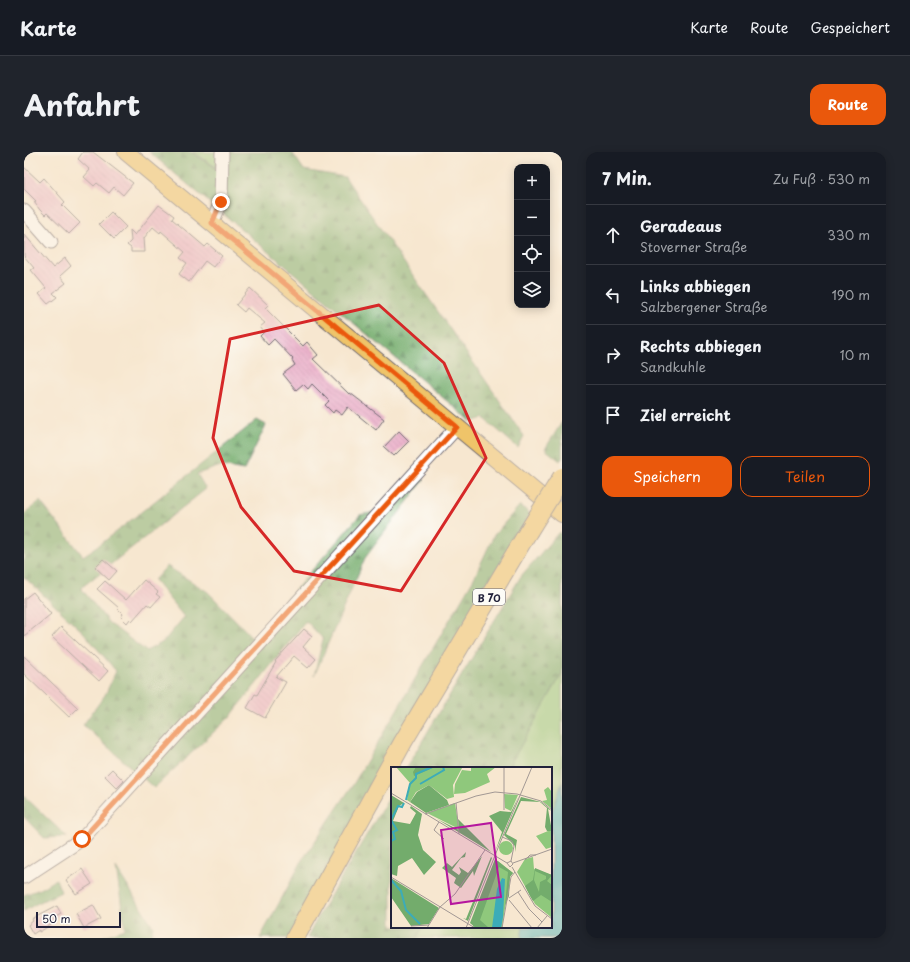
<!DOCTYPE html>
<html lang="de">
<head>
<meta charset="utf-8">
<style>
	:root { --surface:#171b24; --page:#20242c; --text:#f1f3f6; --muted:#9ea1a6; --line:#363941; --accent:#ea580c }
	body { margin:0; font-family:"Playpen Sans",sans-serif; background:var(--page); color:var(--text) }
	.controls { position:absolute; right:12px; top:12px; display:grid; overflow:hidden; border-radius:8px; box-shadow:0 2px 10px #0003 }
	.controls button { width:36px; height:36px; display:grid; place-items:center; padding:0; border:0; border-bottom:1px solid var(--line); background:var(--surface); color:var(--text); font:20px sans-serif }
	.scale { position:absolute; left:12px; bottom:10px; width:85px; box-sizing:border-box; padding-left:4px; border:2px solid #22223b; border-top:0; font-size:11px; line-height:14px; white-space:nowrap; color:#22223b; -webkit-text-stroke:3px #fdfcf7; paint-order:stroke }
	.stop { position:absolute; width:12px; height:12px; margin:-9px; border:3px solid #ea580c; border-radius:50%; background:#fff }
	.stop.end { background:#ea580c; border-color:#fff; box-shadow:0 1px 4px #0008 }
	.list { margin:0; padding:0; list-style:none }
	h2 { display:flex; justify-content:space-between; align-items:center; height:52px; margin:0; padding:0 16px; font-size:17px }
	h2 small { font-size:13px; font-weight:400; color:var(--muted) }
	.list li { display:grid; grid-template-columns:26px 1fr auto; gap:12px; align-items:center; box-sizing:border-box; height:60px; padding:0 16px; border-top:1px solid var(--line) }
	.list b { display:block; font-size:15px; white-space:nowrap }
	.list p { margin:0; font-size:13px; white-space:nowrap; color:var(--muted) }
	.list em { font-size:13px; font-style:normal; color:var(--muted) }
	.actions { display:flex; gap:8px; padding:12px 16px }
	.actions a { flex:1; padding:9px 0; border:1px solid var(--accent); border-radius:12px; text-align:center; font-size:14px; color:var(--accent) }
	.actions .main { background:var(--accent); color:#fff }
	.icon { flex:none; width:22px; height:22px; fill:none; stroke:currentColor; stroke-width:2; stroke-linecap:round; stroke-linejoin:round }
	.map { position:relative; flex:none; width:538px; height:786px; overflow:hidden; border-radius:12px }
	header { display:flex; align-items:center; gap:24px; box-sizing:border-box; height:56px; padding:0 20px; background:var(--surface); border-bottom:1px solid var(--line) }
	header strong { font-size:19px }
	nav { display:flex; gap:22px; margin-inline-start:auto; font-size:14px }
	.intro { display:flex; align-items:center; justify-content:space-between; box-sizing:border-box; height:96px; padding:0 24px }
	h1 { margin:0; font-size:28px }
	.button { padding:10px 18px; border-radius:12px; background:var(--accent); color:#fff; font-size:14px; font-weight:700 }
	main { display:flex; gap:24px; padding:0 24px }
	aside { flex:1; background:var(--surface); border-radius:12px; box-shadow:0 2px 10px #0003 }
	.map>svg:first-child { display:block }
	.green { fill:#8fc87c; stroke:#58755c }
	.forest { fill:url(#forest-firs); stroke:#4a6754 }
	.water { fill:#3cacb8; stroke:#2f677a }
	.building { fill:url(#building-back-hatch) }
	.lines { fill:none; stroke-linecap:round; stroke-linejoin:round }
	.minor-casing { stroke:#6d676f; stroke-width:15 }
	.major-casing { stroke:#6d676f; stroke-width:18 }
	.highway-casing { stroke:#6d676f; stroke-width:20 }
	.minor { stroke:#fff; stroke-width:13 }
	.major { stroke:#efc469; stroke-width:16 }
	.highway { stroke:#efc469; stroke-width:18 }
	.highway-bridge-casing { stroke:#6d676f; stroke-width:20; stroke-linecap:butt }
	.highway-bridge { stroke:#efc469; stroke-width:18 }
	.route { stroke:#ea580c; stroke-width:5 }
	.marked { fill:none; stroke:#d62828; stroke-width:3; stroke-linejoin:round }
	.labels { text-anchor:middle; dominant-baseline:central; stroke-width:3; stroke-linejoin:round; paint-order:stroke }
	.shield { fill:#fdfcf7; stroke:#646373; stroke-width:1 }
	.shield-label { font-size:10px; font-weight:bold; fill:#22223b }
	.inset-river { fill:none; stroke:#3cacb8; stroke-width:2 }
	.inset-road { fill:none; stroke:#a29894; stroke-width:1 }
	.view { fill:#b5179e; fill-opacity:0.15; stroke:#b5179e; stroke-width:2 }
	.inset-edge { fill:none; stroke:#22223b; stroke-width:2 }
</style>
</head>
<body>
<header>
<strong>Karte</strong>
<nav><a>Karte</a><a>Route</a><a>Gespeichert</a></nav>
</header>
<div class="intro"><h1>Anfahrt</h1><a class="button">Route</a></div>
<main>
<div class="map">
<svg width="538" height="786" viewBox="0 0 538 786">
	<defs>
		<pattern id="forest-firs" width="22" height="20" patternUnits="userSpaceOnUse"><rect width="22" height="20" fill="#73ac6c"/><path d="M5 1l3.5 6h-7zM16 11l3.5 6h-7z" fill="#5e8c5a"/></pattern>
		<pattern id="building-back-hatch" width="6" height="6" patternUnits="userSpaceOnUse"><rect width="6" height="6" fill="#eaadc8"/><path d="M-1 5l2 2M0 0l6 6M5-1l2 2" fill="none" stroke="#c895ad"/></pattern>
	</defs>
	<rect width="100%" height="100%" fill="#fdfcf7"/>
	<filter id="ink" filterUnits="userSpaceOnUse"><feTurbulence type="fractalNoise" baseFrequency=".025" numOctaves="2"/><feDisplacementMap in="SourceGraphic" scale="8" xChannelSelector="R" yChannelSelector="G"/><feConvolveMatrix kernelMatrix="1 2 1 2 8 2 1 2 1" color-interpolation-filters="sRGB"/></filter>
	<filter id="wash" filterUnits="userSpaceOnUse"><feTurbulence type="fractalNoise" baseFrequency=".012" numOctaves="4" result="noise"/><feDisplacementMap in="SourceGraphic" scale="16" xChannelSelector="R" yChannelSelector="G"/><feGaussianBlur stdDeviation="0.9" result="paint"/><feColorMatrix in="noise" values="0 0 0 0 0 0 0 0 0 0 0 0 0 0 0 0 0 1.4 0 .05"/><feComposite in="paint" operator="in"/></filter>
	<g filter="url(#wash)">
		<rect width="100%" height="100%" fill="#f7e7d0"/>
		<g class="green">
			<path d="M169,0H193L192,15Z"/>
			<path d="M538,434V786H341L368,775H527V616H429Z"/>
		</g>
		<g class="forest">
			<path d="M125,0H167L200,21L201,0H268L280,18L321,25L500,284L494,296L460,266L448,270Z"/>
			<path d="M233,268L242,273L220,318L197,314L173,322L182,337L57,436L85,471L122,499L139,490L160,465L130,428L143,414L184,440L229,486L336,363L371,356L396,323L400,328L341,406L290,524L299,487L282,469L207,564L130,636L59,573L81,543L92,519L60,481L0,425V362L16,349L59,404L78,391Z"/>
			<path d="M538,270V306L536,309L521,297Z"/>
			<path d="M496,353L506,362L265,786H236L279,707L330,631L450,426L470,383Z"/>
			<path d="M535,380L538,383V522L484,616H382L497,424Z"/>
			<path d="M368,640V775H399L393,786H283L296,761Z"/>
			<path d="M0,644L43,685L20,686L0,665Z"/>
			<path d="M92,716L129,774L127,786H75L101,777Z"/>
			<path d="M32,727L37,740L12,752L0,759V743L16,737Z"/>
		</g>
		<path class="water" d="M538,630V786H497L499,775H527V663Z"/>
		<g id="blocks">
			<g class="building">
				<path d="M59,0H69L109,31L99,43L90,35L85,41L73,31L70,34L60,25L66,18L54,7Z"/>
				<path d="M0,15L16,30L20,26L41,50L38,53L56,71L45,82L23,61L21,63L16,58L10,50L12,49L0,37Z"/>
				<path d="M135,53L150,64L148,67L181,95L184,92L198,104L189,115L181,109L165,130L155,122L163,111L156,106L161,100L137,79L136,81L129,75L120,86L121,100H107V96L103,93L107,89L106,78L111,83Z"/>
				<path d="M87,60L102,75L90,87L75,72Z"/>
				<path d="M0,82L29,116L41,106L47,114L36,124L42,131L29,141L33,145L24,152L15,142L22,136L7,118L10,116L0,104Z"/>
				<path d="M226,136L244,153L241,156L279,194L283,190L294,203L289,207L325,242L326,241L360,267L352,278L324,255L318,263L311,258L309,261L301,253L305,249L288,232L284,237L279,232L272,238L259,222L271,213L268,208L269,207L250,187L244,193L236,184L240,180L236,175L241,171L223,156L220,160L212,153Z"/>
				<path d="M375,279L385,289L370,304L360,295Z"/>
				<path d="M79,407L93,419L85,428L71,415Z"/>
				<path d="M120,428L134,440L132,442L136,445L127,455L123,452L108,469L106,467L103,471L97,465L99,462L94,457L95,456L73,437L81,429L102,448Z"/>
				<path d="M9,440L27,462L0,484V447Z"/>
				<path d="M37,475L84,519L75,529L28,485Z"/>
				<path d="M280,477L288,484L279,495L292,507L284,516L270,504L252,525L262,530L241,566L223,556L231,542L233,543L252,510L251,509Z"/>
				<path d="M0,504L54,556L45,565L0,522Z"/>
				<path d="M88,617L100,629L93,636L81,624Z"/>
				<path d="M58,717L68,732L52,742L42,728Z"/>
				<path d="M69,753L77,767L60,776L52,762Z"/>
				<path d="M33,754L37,762L30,766L32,770L15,780V778L9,782L4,773L9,769L8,767Z"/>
			</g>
		</g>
	</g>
	<g filter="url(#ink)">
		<use href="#blocks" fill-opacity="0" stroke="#6d676f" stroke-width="1"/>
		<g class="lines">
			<defs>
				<g id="minor">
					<path d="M0,59L27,90"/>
					<path d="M188,71L197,50L198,0"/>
					<path d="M0,725L58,687L433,275"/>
				</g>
				<path id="major" d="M102,0L538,362"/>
				<path id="highway" d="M271,786L379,590L504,380"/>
			</defs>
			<use href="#minor" class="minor-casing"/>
			<use href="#major" class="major-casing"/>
			<use href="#highway" class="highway-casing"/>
			<use href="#minor" class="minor"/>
			<use href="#major" class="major"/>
			<use href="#highway" class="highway"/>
			<defs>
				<path id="highway-bridge" d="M504,380L538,325"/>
			</defs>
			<use href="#highway-bridge" class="highway-bridge-casing"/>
			<use href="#highway-bridge" class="highway-bridge"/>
		</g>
	</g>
	<g class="lines" filter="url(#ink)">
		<path class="route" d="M58,687L433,275L188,71L197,50"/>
	</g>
	<path d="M0 0H538V786H0ZM355,153L420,211L462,306L377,439L270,419L217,355L189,286L206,187Z" fill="#f7e7d0" fill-opacity=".55" fill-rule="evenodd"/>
	<path class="marked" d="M355,153L420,211L462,306L377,439L270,419L217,355L189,286L206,187Z"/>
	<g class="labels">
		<rect class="shield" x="449" y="437" width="32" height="16" rx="3"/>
		<g class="shield-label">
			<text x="465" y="445">B 70</text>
		</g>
	</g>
	<g transform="translate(367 615)">
		<rect width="161" height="161" fill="#f7e7d0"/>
		<path d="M5,0H71V1L62,18L63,30L56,32L38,18L25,25L19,35L16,33L19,16ZM80,0H105L96,7L99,15L74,26L63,27L64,17L71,3L80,4ZM157,20L161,25V42L151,34L156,33L153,23ZM113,27L127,28L120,44L114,41ZM64,36L68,62L36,46ZM157,64H161V80L155,82L145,69ZM108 81a7 7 0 1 1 14 0a7 7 0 1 1-14 0ZM142,90L143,102L161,108V151L144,137L126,105L134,92ZM107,94L122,106L119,109L111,161H81Z" fill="#8fc87c"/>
		<path d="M25,0H44L23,9L22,5ZM38,18L56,33L58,38L35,46L19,35L26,25ZM0,28L13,36L8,39L2,54L19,57L25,46L19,41L20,39L31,47L27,68L32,83L45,95L33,108L21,91L7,99L6,109L0,107ZM128,29L104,85L111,65L98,49L109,44L120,45ZM130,30L150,35L161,44L157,42L161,64H156L154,60L156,41L149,35L130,34L115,67L126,73L124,85V79L113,68ZM46,52L68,63L67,52L100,85ZM75,85L74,90L70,91L61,103L68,108L70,105L68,100L77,106L91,89L83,109L82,104L70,121L63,116L65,111L51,101L56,96L61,100ZM100,90L101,91L77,154L72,151L75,152ZM104,92L122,106L119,110L118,129L114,139L117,105L108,100L89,153L98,161H85L79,156ZM144,101L161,108L156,114L161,118V135L150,128L142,134L139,129L134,119L142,113ZM144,104L155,109V112L149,115L148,125L143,113ZM0,111L48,141L38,157L20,159L0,130Z" fill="#73ac6c" fill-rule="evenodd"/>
		<path d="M133,99H138L140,112L137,114L131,109Z" fill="#8fc87c"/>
		<path d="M111,111L114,112L112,150L110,161H101L106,122Z" fill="#3cacb8"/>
		<path class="inset-river" d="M29,17L53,3L52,0M15,33L19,17L25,11V7L41,0M0,74L4,72L2,65L6,63L0,53L7,39L11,40L13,36M0,113L10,124L15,143L29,157"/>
		<path class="inset-road" d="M113,0V43M0,26L116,96M65,36L68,67M34,47L85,29L104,25L126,27L150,34L161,43M48,55L43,63L53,72M111,70L121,74L123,79L120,94L116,96L119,100L122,97L120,94M109,76L141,0M134,93L139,88H145M122,96L161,82M121,100L144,139L161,152M0,110L84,161M127,125L138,142L151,155M118,131L130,123M118,133L141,161M20,159L38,158M36,161L49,140L64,127L94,83M75,161L109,76M111,161L120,110L124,105M146,161L156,149"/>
		<path class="view" d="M100,56L110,130L60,137L50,63Z"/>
		<rect width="161" height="161" class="inset-edge"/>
	</g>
</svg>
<div class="controls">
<button>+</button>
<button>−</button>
<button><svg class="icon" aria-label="locate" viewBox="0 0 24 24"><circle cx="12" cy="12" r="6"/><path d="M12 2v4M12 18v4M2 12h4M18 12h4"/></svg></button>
<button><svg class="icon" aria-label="layers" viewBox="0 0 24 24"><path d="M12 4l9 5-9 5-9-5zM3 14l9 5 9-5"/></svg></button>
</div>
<div class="scale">50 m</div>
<div class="stop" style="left:58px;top:687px"></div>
<div class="stop end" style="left:197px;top:50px"></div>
</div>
<aside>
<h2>7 Min.<small>Zu Fuß · 530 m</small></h2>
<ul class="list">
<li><svg class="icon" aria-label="ahead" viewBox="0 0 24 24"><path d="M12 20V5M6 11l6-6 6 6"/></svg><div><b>Geradeaus</b><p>Stoverner Straße</p></div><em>330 m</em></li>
<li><svg class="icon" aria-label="left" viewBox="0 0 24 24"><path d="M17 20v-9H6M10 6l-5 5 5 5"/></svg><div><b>Links abbiegen</b><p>Salzbergener Straße</p></div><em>190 m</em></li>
<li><svg class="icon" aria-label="right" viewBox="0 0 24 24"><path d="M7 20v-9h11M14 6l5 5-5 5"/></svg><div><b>Rechts abbiegen</b><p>Sandkuhle</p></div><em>10 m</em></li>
<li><svg class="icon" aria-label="arrive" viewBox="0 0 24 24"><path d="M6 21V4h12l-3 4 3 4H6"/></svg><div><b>Ziel erreicht</b></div></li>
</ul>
<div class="actions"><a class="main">Speichern</a><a>Teilen</a></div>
</aside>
</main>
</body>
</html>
